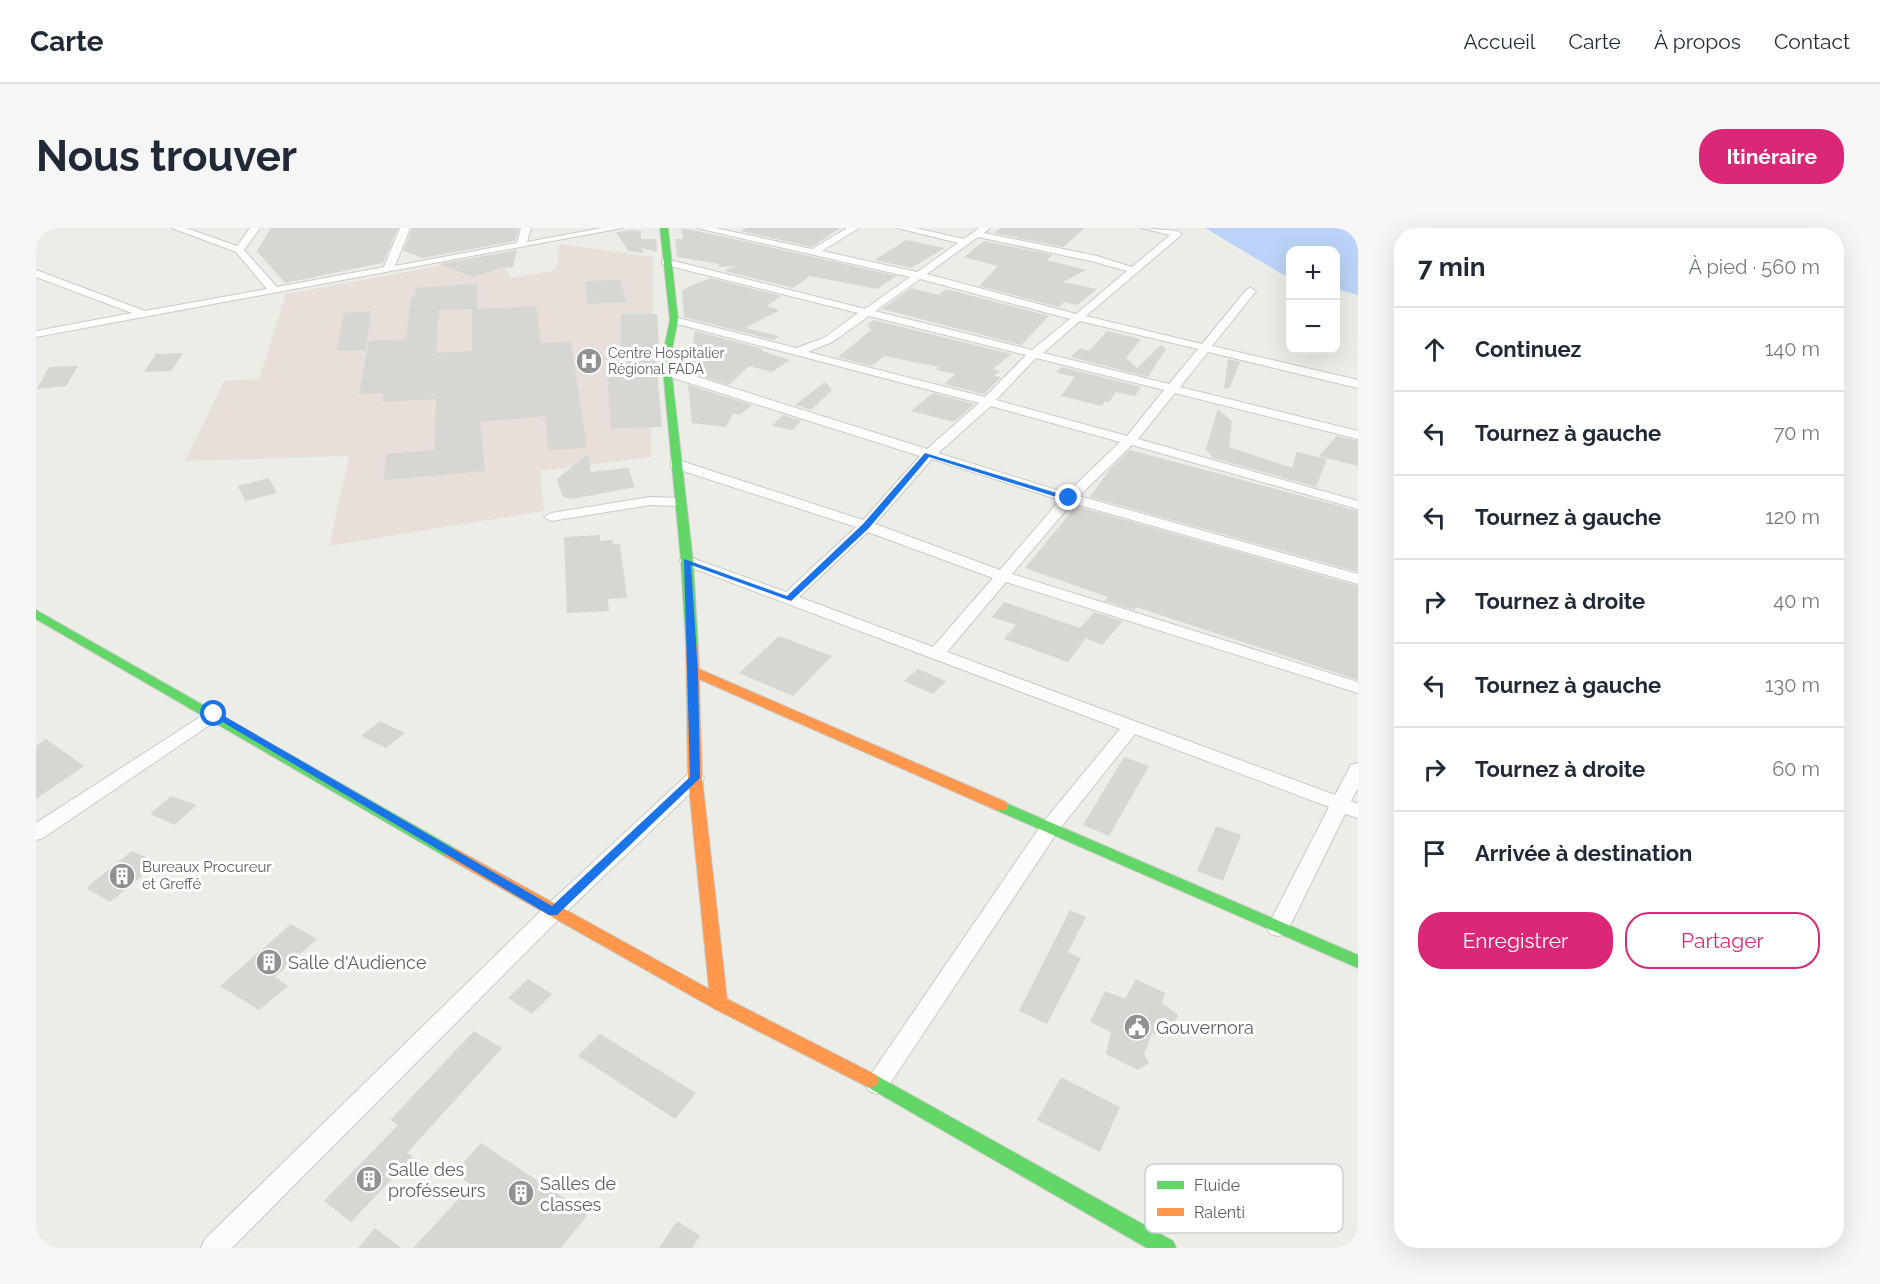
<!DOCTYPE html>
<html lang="fr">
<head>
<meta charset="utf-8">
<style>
	:root { --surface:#fff; --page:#f6f6f7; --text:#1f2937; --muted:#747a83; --line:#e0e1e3; --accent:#db2777 }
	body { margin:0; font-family:Raleway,sans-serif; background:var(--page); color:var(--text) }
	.controls { position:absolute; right:18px; top:18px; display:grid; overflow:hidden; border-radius:12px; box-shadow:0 6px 24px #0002 }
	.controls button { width:54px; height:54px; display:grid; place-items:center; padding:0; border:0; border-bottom:2px solid var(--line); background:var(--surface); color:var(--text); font:30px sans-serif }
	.stop { position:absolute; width:18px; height:18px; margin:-14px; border:4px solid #1a73e8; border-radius:50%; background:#fff }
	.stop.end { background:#1a73e8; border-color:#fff; box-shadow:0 2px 6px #0008 }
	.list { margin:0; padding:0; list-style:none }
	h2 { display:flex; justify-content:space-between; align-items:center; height:78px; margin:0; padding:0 24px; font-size:26px }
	h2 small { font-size:20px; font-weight:400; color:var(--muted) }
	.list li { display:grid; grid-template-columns:39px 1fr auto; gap:18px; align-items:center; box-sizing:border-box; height:84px; padding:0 24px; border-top:2px solid var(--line) }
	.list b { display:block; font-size:22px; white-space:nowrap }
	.list em { font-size:20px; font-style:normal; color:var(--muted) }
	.actions { display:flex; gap:12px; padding:18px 24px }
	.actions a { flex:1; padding:14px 0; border:2px solid var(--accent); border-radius:24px; text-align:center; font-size:21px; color:var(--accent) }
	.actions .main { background:var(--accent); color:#fff }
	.icon { flex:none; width:33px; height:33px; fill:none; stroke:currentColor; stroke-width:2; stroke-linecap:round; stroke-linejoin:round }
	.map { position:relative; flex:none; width:1322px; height:1020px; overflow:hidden; border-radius:24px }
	header { display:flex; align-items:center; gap:36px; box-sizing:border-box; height:84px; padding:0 30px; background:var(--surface); border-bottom:2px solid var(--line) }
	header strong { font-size:28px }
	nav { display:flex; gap:33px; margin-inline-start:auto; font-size:21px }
	.intro { display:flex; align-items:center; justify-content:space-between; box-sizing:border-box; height:144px; padding:0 36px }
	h1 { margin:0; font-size:42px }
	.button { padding:15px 27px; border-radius:24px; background:var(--accent); color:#fff; font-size:21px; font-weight:700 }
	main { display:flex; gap:36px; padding:0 36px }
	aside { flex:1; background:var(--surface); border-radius:24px; box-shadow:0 6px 24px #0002 }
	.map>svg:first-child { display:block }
	.medical { fill:#e9dfda }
	.water { fill:#bbd3f8 }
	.building { fill:#d6d6d2 }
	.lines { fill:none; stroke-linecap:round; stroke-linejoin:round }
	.street-casing { stroke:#cacbc9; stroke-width:2 }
	.fast-casing { stroke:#cacac9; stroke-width:2 }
	.slow-casing { stroke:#cacac9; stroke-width:2 }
	.street { fill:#fcfcfb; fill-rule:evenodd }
	.fast { fill:#63d668; fill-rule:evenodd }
	.slow { fill:#ff974d; fill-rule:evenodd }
	.route { fill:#1a73e8 }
	.labels { text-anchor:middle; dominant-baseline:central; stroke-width:6; stroke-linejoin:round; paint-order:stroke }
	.far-poi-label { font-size:14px; fill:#5d5f66; stroke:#fff; text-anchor:start }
	.poi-label { font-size:15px; fill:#5d5f66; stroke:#fff; text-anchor:start }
	.near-poi-label { font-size:18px; fill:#5d5f66; stroke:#fff; text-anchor:start }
	.key { fill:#fff; stroke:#cecfd1; stroke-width:1.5 }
	.key-label { font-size:16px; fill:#5d5f66 }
</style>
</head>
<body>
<header>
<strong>Carte</strong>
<nav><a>Accueil</a><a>Carte</a><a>À propos</a><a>Contact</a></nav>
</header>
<div class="intro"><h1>Nous trouver</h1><a class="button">Itinéraire</a></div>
<main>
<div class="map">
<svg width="1322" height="1020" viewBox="0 0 1322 1020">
	<rect width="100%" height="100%" fill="#edede7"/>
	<path class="medical" d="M524,16L617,29L615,229L504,243L508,283L293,318L313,228L149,233L188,153L223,151L250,66L461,27L475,50L520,42Z"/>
	<path class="water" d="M1169,0H1322V67L1300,61V22H1254V49L1246,46Z"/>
	<g class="building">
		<path d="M235,0H362L347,35L249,55L221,23Z"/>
		<path d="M376,0H483L479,13L387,30L367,23Z"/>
		<path d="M645,0L694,10L861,48L841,61L774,48L757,60L688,43L699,38L683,39V36L641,29L639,11H647Z"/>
		<path d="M710,0H804L776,19L705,3Z"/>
		<path d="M965,0H1049L1027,19L958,5Z"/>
		<path d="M596,2L605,3V11H620L621,24L606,20L607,25L592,23L580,4Z"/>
		<path d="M870,12L909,20L875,40L839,32Z"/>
		<path d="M948,13L1017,27L1011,32L1050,42L1027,54L1061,61L1041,77L1028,74L1023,79L943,58L962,38L928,29Z"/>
		<path d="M481,22L477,39L464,40L438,49L403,36Z"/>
		<path d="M674,50L745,68L731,78L744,82L709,100L743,108L738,112L648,89L646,62Z"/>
		<path d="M584,52L591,74L551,76L549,53Z"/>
		<path d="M441,56V81L403,82L400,125L436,123V81L500,78L505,115L535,114L551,220L512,222L509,188L444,194L449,243L348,252L350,226L398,222L400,171L346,174L348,165L323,166L333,113L370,111L375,69H378L380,60Z"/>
		<path d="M875,60L903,67L910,61L1013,88L985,117L846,81Z"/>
		<path d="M335,83L330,122L301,123L308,85Z"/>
		<path d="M585,86H621L623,116L620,120V131L626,199L575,200L571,140H585Z"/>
		<path d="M838,92L975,126L957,141L964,143L958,148L965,149L948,166L908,156L920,146L900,142L903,139L849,128L835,138L802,129L835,102L831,97Z"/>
		<path d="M659,103L727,121L725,122L729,124L754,132L736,144L713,138L693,157L652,144Z"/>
		<path d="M1071,103L1105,111L1090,130L1101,140L1125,117L1130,121L1112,149L1035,129L1044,120L1053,123Z"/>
		<path d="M147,125L135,143L108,144L120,126Z"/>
		<path d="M1192,131L1204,134L1193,161L1188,160Z"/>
		<path d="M42,138L30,158L1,161L13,139Z"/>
		<path d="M1026,139L1105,159L1099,168L1080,164L1073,174L1069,173L1066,178L1025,168L1039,149L1020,144Z"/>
		<path d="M789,154L796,162L775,182L759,177Z"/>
		<path d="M652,157L716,177L703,187L697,185L690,199L656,195Z"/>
		<path d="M897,165L938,176L918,194L875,183Z"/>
		<path d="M1182,181L1196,193L1193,219L1256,240L1261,224L1291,231L1280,259L1177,230L1170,221Z"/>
		<path d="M747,187L765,193L756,202L736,198Z"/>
		<path d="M1301,208L1322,213V238L1283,228Z"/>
		<path d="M1094,222L1322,283V344L1054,269L1074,241Z"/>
		<path d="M552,226L555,244L592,240L599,259L536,271L527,269L521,251Z"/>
		<path d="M233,250L241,265L209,273L202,258Z"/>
		<path d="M1040,278L1322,358V452L1100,379L1098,382L1069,373L1072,369L989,340Z"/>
		<path d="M564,307V313L576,312L577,316H584L591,370L572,371L573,383L531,385L528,309Z"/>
		<path d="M968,374L1044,400L1058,384L1087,393L1066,417L1050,410L1032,434L968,411L980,397L956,389Z"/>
		<path d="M743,408L796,428L757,468L703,445Z"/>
		<path d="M882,441L910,453L897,466L868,453Z"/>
		<path d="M344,493L369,505L350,520L325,508Z"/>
		<path d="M10,511L48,538L0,571V518Z"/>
		<path d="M1088,529L1113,538L1073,608L1047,597Z"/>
		<path d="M135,568L161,577L138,597L114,586Z"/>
		<path d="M1180,598L1205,607L1187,653L1161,643Z"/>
		<path d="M96,623L122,635L74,674L50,660Z"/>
		<path d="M1034,682L1050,689L1032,724L1045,730L1011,796L983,783Z"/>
		<path d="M255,696L281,711L239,749L252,758L223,782L184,758Z"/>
		<path d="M492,751L516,766L496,786L472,770Z"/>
		<path d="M1100,751L1129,765L1126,775L1142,787L1134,810L1116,805L1108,826L1113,835L1102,842L1070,826L1075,804L1054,794L1069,763L1089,771Z"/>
		<path d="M438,803L466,820L371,925L377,929L315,994L288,973L362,897L354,892Z"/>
		<path d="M564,806L660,865L639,891L542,828Z"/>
		<path d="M1025,849L1084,879L1064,924L1001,892Z"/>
		<path d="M445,915L552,986L525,1020H377L436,957L418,945Z"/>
		<path d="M641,993L664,1008L656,1020H623Z"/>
		<path d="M339,1000L365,1020H322Z"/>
	</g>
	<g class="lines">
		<defs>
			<g id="street">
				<path d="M136,0H150L201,18L214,0H224L208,22L241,59L348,39L364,0H374L359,38L481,15L485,0H495L491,14L566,0H586L0,109V103L96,85L0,49V42L109,83L231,61L200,24Z"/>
				<path d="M661,0H679L776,21L811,0H823L786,23L881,44L922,15L861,0H879L928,11L943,0H954L948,5L1061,28L1096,39L1134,7L1106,0L1141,3L1146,6L1144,8L1050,88L1166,116L1211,61L1215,60L1220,63L1176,118L1322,152V160L1172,124L1144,159L1322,203V211L1139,165L1102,211L1322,273V281L1096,217L1043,268L1322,346V356L1036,275L976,346L1322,454V465L970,354L911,424L1299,567L1315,537L1322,535V560L1315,573L1322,576V590L1309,586L1250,706L1242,708L1234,706L1231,700L1293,579L1099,506L1022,603L849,863L841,866L833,863L829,856L833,849L1008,593L1084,501L646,336L643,333L646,330H656L750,364L820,299L635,239V233H645L827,292L884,228L628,147V141H636L891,221L943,175L634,94V90L638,89L760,120L788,110L822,85L626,36V32L630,31L829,81L874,49ZM942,9L1059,34L1091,43L1040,86L891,46ZM884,51L1034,91L996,122L839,83ZM833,88L990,127L949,169L772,124L796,114ZM1044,93L1162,121L1133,156L1007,125ZM1000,130L1128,162L1091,208L960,172ZM955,178L1084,214L1031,265L902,225ZM896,231L1024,272L964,342L839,296ZM832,304L957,350L897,419L763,369Z"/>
				<path d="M614,269L643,270L650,274L643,278L614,277L515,293L508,289L515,285Z"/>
				<path d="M178,480L187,486L184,490L7,610L0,612V595Z"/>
				<path d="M659,544L666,546L668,550L666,554L524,690L196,1020H165L169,1011L510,678L652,546Z"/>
			</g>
			<g id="fast">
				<path d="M624,0H632L642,92L634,131L657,333L662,418L656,422L650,418L645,333L626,131L634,92Z"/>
				<path d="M0,382L420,621L422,625L420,629H410L0,391Z"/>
				<path d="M965,573L1322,727V740L960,582L958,578L960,574Z"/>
				<path d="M834,844L1137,1013L1140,1020H1111L828,857L825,852L828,847Z"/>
			</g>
			<path id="slow" d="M656,414L662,418L663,441L970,574L972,578L970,582H960L663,451L666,550L691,771L840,847L843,852L840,857L834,860L828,857L677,780L410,629L408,625L410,621H420L673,761L652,550L650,418Z"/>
		</defs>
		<use href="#street" class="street-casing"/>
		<use href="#fast" class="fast-casing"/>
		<use href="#slow" class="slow-casing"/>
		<use href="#street" class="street"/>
		<use href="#fast" class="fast"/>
		<use href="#slow" class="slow"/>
	</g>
	<path class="route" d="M889,225L1037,270L1030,272L893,229L833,300L755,373L655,337L662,444L664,550L521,687H513L173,486L181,484L516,678L654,549L648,331L751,368L827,296Z"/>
	<defs>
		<symbol id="hospital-disc" viewBox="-11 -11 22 22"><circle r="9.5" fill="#8f9193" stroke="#fff"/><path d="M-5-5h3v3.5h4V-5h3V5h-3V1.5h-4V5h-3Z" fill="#fff"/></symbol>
		<symbol id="building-disc" viewBox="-11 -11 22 22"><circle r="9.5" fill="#8f9193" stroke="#fff"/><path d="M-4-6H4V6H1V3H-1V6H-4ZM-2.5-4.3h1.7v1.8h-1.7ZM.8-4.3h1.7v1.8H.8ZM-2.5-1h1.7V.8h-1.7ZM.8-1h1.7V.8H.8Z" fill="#fff"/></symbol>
		<symbol id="civic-disc" viewBox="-11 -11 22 22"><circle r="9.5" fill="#8f9193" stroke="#fff"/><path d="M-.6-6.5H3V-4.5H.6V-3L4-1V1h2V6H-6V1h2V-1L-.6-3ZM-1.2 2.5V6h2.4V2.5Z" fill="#fff"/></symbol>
	</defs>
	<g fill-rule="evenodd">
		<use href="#hospital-disc" x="538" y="118" width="30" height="30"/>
		<use href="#building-disc" x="71" y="633" width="30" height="30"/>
		<use href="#building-disc" x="218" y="719" width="30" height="30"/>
		<use href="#civic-disc" x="1086" y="784" width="30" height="30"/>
		<use href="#building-disc" x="318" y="936" width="30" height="30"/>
		<use href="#building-disc" x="470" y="950" width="30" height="30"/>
	</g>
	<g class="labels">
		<g class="far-poi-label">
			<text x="572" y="125">Centre Hospitalier<tspan x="572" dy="16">Régional FADA</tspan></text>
		</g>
		<g class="poi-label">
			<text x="106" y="639">Bureaux Procureur<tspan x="106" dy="17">et Greffé</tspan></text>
		</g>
		<g class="near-poi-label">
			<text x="252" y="734">Salle d'Audience</text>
			<text x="1120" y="799">Gouvernora</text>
			<text x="352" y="941">Salle des<tspan x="352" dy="21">profésseurs</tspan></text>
			<text x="504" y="955">Salles de<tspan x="504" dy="21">classes</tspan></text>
		</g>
	</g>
	<rect x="1109" y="936" width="198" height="69" rx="9" class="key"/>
	<rect x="1121" y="953" width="27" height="8" fill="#63d668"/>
	<rect x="1121" y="980" width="27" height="8" fill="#ff974d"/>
	<g class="key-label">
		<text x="1158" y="963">Fluide</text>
		<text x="1158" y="990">Ralenti</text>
	</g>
</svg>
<div class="controls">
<button>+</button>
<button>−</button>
</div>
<div class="stop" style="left:178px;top:486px"></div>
<div class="stop end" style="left:1033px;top:270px"></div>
</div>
<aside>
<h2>7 min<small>À pied · 560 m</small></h2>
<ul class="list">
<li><svg class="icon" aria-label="ahead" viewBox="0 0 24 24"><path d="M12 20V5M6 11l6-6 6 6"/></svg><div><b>Continuez</b></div><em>140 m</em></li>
<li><svg class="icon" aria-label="left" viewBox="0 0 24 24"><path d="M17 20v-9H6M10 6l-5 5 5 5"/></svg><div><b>Tournez à gauche</b></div><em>70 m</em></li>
<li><svg class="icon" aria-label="left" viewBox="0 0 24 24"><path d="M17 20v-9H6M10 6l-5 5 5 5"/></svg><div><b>Tournez à gauche</b></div><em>120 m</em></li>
<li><svg class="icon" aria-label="right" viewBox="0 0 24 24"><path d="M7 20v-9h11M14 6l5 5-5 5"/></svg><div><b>Tournez à droite</b></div><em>40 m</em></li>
<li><svg class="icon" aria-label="left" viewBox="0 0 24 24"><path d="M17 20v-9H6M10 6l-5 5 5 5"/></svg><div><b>Tournez à gauche</b></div><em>130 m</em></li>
<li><svg class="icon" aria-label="right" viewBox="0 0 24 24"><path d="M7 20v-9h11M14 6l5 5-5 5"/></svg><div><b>Tournez à droite</b></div><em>60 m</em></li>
<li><svg class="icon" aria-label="arrive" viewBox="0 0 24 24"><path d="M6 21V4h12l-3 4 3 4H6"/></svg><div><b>Arrivée à destination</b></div></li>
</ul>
<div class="actions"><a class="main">Enregistrer</a><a>Partager</a></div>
</aside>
</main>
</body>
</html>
